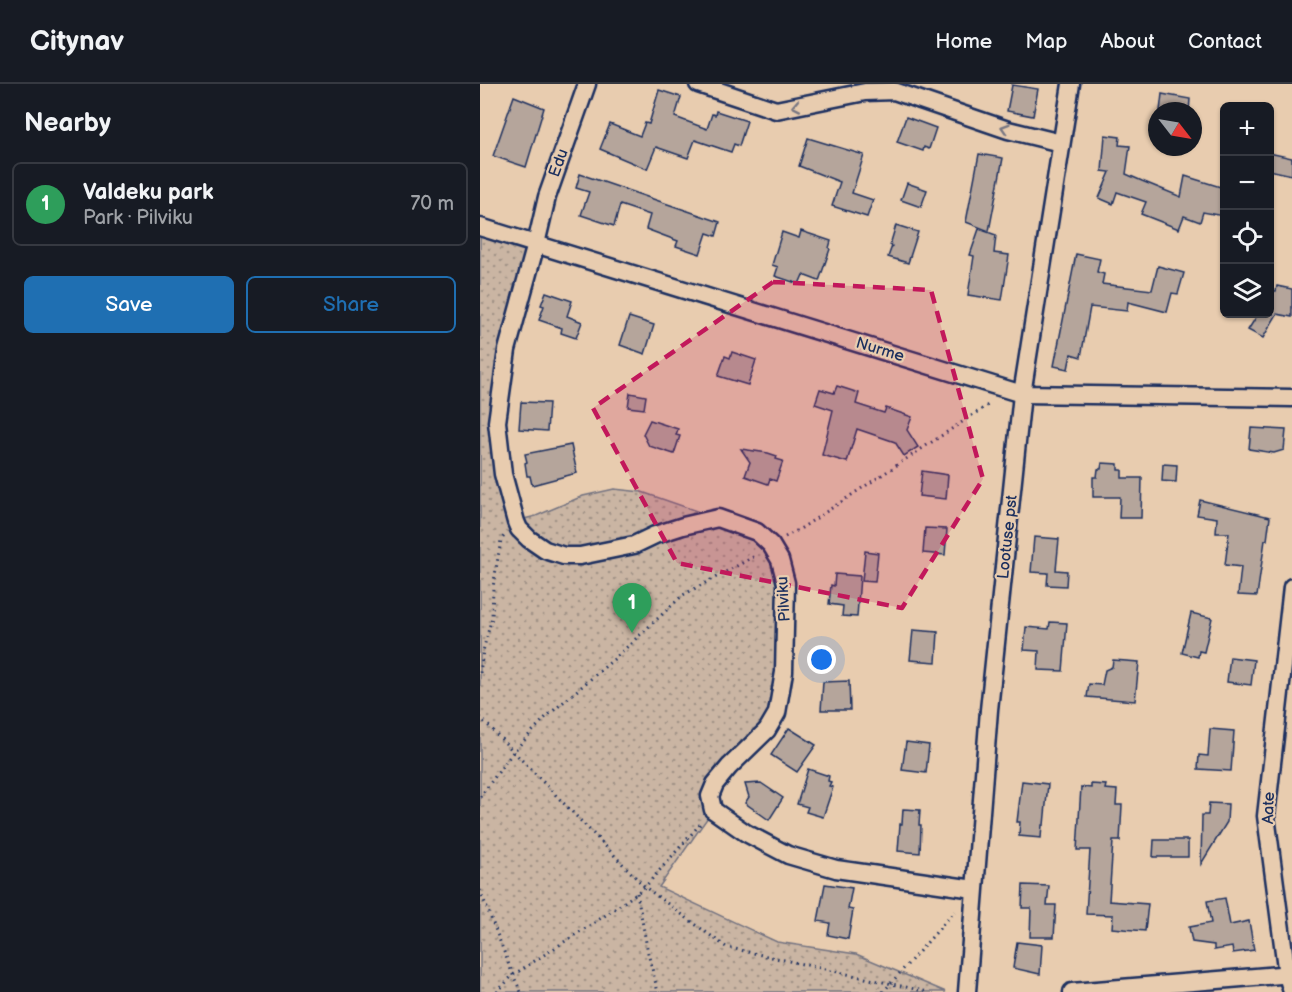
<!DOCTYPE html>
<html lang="en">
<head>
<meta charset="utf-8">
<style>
	:root { --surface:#171b24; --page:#20242c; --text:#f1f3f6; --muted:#9ea1a6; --line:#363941; --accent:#1f6fb2 }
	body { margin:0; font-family:"Balsamiq Sans",sans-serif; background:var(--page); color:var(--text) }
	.controls { position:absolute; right:18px; top:18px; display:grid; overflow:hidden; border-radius:9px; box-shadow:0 2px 4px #0004 }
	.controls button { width:54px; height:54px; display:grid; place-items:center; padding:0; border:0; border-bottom:2px solid var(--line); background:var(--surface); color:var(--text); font:30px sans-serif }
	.compass { position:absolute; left:668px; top:18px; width:54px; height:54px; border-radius:50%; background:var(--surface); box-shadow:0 2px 4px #0004; rotate:121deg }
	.you { position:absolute; left:342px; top:576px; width:21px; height:21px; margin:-15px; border:4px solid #fff; border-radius:50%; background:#1a73e8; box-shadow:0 0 0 9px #1a73e833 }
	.badge { display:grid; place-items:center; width:39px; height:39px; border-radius:50%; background:var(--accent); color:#fff; font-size:20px; font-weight:700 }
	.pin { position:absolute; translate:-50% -50px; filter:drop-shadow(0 2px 3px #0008) }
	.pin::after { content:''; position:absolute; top:32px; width:21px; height:18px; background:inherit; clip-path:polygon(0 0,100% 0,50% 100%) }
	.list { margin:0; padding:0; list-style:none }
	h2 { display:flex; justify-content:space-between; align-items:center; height:78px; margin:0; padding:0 24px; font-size:26px }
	h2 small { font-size:20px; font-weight:400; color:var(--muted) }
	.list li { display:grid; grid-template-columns:39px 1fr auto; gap:18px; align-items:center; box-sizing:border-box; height:84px; margin:0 12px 12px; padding:0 12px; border:2px solid var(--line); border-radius:9px }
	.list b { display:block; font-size:22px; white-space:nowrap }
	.list p { margin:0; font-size:20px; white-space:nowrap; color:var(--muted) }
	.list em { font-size:20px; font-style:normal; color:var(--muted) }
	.actions { display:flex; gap:12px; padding:18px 24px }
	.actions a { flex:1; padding:14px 0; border:2px solid var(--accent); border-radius:9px; text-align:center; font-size:21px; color:var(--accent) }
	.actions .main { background:var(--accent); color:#fff }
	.icon { flex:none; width:33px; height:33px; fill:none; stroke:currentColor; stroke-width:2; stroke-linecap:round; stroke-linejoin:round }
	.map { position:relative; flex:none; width:812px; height:908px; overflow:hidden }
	header { display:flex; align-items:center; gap:36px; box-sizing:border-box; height:84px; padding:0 30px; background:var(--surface); border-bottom:2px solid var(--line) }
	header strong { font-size:28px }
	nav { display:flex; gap:33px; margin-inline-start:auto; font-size:21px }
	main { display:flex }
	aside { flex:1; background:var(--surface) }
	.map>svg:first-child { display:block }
	.park { fill:url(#park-dots); stroke:#727280; stroke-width:1.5 }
	.building { fill:#b5a59b; stroke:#1b2f5e; stroke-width:1.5 }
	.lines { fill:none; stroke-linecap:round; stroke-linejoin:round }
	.minor-casing { stroke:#1b2f5e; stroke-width:21 }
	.path { stroke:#1b2f5e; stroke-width:3; stroke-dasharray:1.5 4.5; stroke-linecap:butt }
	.minor { stroke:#e8ccaf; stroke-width:16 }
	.oneway { stroke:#777682 }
	.marked { fill:#c2185b; fill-opacity:0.2; stroke:#c2185b; stroke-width:4.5; stroke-dasharray:12 8; stroke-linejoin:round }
	.labels { text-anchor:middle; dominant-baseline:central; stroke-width:4.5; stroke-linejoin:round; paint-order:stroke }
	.street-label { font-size:16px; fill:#1b2f5e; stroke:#e8ccaf }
</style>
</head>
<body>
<header>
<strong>Citynav</strong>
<nav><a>Home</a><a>Map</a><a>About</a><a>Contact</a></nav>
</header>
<main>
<aside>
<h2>Nearby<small></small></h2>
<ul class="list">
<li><span class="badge" style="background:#2e9e5b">1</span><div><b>Valdeku park</b><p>Park · Pilviku</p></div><em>70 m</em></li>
</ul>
<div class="actions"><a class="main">Save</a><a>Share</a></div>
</aside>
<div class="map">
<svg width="812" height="908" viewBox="0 0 812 908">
	<defs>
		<pattern id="park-dots" width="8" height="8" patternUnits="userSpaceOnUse" patternTransform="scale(1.5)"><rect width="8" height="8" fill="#cab5a3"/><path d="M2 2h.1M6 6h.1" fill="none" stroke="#a39488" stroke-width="1.8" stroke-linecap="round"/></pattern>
	</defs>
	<rect width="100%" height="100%" fill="#e8ccaf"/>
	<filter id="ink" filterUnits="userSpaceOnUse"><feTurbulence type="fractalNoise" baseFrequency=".0167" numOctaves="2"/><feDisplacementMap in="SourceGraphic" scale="12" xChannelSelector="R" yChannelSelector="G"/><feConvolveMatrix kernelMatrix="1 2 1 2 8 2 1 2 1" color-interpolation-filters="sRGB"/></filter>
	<g filter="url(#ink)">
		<path class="park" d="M0,143L56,160L17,338L36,437L56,432L103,412L134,405L162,408L277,448L300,476L297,629L249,683L233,726L179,803L297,858L376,870L466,908H0Z"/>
		<g class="building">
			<path d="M532,1L558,5L553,32L527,27Z"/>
			<path d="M179,6L201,13L195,33L227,45L232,30L235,31L236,27L267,37L259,62L254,60L251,68L215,56L208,74L176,63L167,85L120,65L130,40L160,52L165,39L169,40Z"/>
			<path d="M682,10L710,15L709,27H680Z"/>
			<path d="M34,12L64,24L46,83L13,72Z"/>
			<path d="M426,33L456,44L449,65L444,63L443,67L417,58Z"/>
			<path d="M625,51L640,53L639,61L650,62L646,90L662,97L701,113L705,92L744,104V132L723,128L720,138L704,132L699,145L661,130L666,118L637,108L633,120L619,114L630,88L622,87Z"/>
			<path d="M328,54L384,71L372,109L393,116L387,133L352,122L360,98L319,82Z"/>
			<path d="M789,69L812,74V91L789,86Z"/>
			<path d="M499,70L523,74L509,147L486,138Z"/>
			<path d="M100,90L240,138L236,152L227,149L220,170L196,162L198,157L166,145L170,131L140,121L134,142L101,131L109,108L96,104Z"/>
			<path d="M427,99L447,106L441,123L421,116Z"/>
			<path d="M416,141L438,148L428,179L408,173L412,162L410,161Z"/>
			<path d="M499,145L516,151L514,169L529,171L522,216L488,211L494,172L490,171Z"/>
			<path d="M321,147L351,157L349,164L350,165L339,197L323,191L319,200L295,192L298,183L292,181L302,148L319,154Z"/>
			<path d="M596,170L620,175L617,188L624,190L622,200L672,206L678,182L704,189L698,210L692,209L687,228L648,218L647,227L610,223L601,273L591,270L588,285L574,282Z"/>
			<path d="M797,202L812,205V233L797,230L783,254L768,246L778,230H794L789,229V207H796Z"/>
			<path d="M66,208L92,217L87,232L102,238L96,254L81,249L82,244L59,236L64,222L61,221Z"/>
			<path d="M149,233L174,241L165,270L140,261Z"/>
			<path d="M252,268L276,276L268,301L238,292L245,272L250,274Z"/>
			<path d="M357,302L379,309L376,320L404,329L406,324L432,333L427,346L438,363L424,372L415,358L377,345L367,378L342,371L353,326L335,320L340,305L354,309Z"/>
			<path d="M150,309L166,312L164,325L148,323Z"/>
			<path d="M41,318L69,319L67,347L39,345Z"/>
			<path d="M170,336L198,345L196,351L200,352L194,370L169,362L163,350Z"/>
			<path d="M771,344L806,346L804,366L794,369L769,365Z"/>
			<path d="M91,361L97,389L52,401L50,392H47L45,379L47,378L45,370Z"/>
			<path d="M261,365L288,369L297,372L296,375L303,377L296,397L290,395L288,400L265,392L270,378Z"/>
			<path d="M622,379L638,380V386H642V394H662L661,434H639L640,413H613V393H617L618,385H621Z"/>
			<path d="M683,380L697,381L696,398L682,397Z"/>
			<path d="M442,387L468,391L466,415L439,412Z"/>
			<path d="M720,416L790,433L787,456H785L777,512L758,511L761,483L745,481L749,449H736L737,434L717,431Z"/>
			<path d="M445,444L467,445L465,471L443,469Z"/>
			<path d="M554,453L579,455L576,486L587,487L586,502L567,501L568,489L551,488Z"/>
			<path d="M385,467L398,469L395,498L382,497Z"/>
			<path d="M355,490L380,492L377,533L362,532L363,522L349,520L351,501L354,502Z"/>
			<path d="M711,529L732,534L724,568L719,567L718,573L702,569Z"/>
			<path d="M570,538L587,539L583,587L558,586L559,567L544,566L546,543L569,545Z"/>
			<path d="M433,546L458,548L456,578L430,576Z"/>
			<path d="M750,573L774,576L771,601L747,598Z"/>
			<path d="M633,576L659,578L655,617L607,613L609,600L622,601L625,586L632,583Z"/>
			<path d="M369,597L370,626H341L343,598Z"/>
			<path d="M309,644L336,661L317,688L291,671Z"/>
			<path d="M730,645L754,647L751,687L718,685L719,671L728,672Z"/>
			<path d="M426,658L449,661L446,689L422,686Z"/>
			<path d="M328,685L349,692L348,697L351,698L349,702L353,703L343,733L326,728L328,723L317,720Z"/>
			<path d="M542,697L568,700L564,741H562L561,754L539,752L540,738H537Z"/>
			<path d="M281,699L303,714L289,736L265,719L269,713L265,700Z"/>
			<path d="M611,700L626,701L625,705L637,706L636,721H642L640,757H633L629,817L668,820L665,847L632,844L633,831L606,830L610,766H597L601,703L611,704Z"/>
			<path d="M729,719L748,720L747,738L721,780L722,731H728Z"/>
			<path d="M423,725L440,726L439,741H441L440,769L418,767L420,740H422Z"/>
			<path d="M674,756H708V773H673Z"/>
			<path d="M345,800L372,804L368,825L373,826L368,855L348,851L350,839L338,837Z"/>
			<path d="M543,801L569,802L567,821H576L574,853H550L551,824H542Z"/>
			<path d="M745,814L750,841L769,837L774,866L753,869L752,863L734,866V861L712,858L709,843L731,839L727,817Z"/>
			<path d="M537,858L562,861L560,890L533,884Z"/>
		</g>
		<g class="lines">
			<defs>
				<g id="minor">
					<path d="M107,0L67,113L56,160L27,266L17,338L23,390L36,438L39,445L49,455L65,466L84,472H100L154,461L175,451L203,442L238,434L277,448L291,461L300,476L306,499L304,588L297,629L287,646L249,683L235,700L230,712L233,726L266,749L308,771L356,785L494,805"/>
					<path d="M218,0L296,26L385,8L414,7L528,46L581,59"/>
					<path d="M0,143L542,310L812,314"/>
					<path d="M487,908L509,626L542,310L591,0"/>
					<path d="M592,908L812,890"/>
					<path d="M812,908L807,891L786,732L812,503"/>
				</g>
			</defs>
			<use href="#minor" class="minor-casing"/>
			<g class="path">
				<path d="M305,453L320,445L511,319"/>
				<path d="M0,589L3,567L12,533L13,503L21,456L25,451"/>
				<path d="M0,633L165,803L246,863L448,908"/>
				<path d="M0,713L33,668L66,633L134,575L203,511L277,471"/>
				<path d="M0,806L33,891L41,908"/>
				<path d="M157,809L168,869L178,908"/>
				<path d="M17,908L33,891L129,829L165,803L222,738"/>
				<path d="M403,908L475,827"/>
			</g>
			<use href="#minor" class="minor"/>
		</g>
		<defs><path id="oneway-chevron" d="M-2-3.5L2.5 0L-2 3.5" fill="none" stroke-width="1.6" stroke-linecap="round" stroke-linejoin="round" transform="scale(1.5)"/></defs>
		<g class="oneway">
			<use href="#oneway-chevron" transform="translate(316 22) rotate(169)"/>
			<use href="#oneway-chevron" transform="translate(525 44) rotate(-163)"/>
		</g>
	</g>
	<path class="marked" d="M293,198L451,206L503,395L422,524L197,479L113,324Z"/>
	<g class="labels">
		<g class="street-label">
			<text transform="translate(79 79) rotate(-70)">Edu</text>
			<text transform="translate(400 266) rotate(17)">Nurme</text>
			<text transform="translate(528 453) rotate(-84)">Lootuse pst</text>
			<text transform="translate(304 515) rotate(-93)">Pilviku</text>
			<text transform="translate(789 724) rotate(-88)">Aate</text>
		</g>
	</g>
</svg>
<div class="controls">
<button>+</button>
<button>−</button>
<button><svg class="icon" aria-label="locate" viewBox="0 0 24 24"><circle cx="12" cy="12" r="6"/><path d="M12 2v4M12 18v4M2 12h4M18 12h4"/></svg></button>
<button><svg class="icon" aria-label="layers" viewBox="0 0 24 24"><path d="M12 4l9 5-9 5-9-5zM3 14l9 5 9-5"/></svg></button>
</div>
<svg class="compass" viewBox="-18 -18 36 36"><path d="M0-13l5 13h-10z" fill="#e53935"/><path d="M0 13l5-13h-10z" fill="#9ea1a6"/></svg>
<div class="you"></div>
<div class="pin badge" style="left:152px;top:549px;background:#2e9e5b">1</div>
</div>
</main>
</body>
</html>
